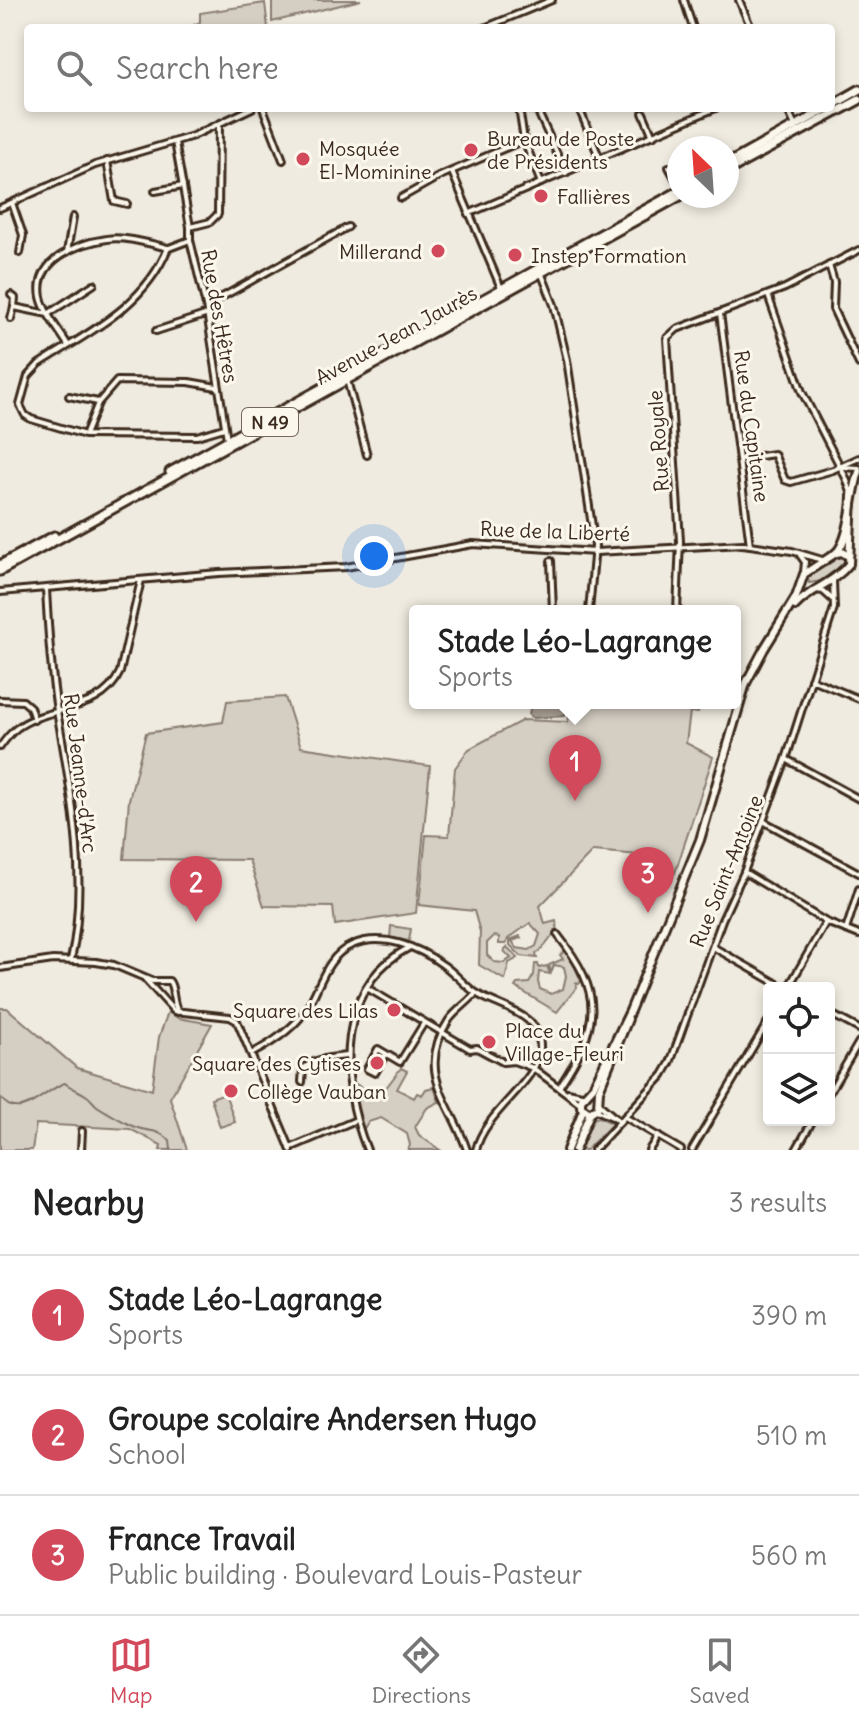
<!DOCTYPE html>
<html lang="en">
<head>
<meta charset="utf-8">
<style>
	:root { --surface:#fff; --page:#f2f2f2; --text:#222; --muted:#767676; --line:#e0e0e0; --accent:#d1495b }
	body { margin:0; font-family:Delius,sans-serif; background:var(--page); color:var(--text) }
	.controls { position:absolute; right:24px; bottom:24px; display:grid; overflow:hidden; border-radius:8px; box-shadow:0 4px 12px #0003 }
	.controls button { width:72px; height:72px; display:grid; place-items:center; padding:0; border:0; border-bottom:2px solid var(--line); background:var(--surface); color:var(--text); font:40px sans-serif }
	.compass { position:absolute; left:667px; top:136px; width:72px; height:72px; border-radius:50%; background:var(--surface); box-shadow:0 4px 12px #0003; rotate:335deg }
	.you { position:absolute; left:374px; top:556px; width:28px; height:28px; margin:-20px; border:6px solid #fff; border-radius:50%; background:#1a73e8; box-shadow:0 0 0 12px #1a73e833 }
	.badge { display:grid; place-items:center; width:52px; height:52px; border-radius:50%; background:var(--accent); color:#fff; font-size:26px; font-weight:700 }
	.pin { position:absolute; translate:-50% -66px; filter:drop-shadow(0 2px 4px #0008) }
	.pin::after { content:''; position:absolute; top:42px; width:28px; height:24px; background:inherit; clip-path:polygon(0 0,100% 0,50% 100%) }
	.popup { position:absolute; left:409px; top:605px; width:332px; height:104px; box-sizing:border-box; display:grid; place-content:center; border-radius:8px; background:var(--surface); filter:drop-shadow(0 2px 6px #0005); font-size:26px; white-space:nowrap; color:var(--muted) }
	.popup b { font-size:30px; color:var(--text) }
	.popup::after { content:''; position:absolute; left:50%; top:100%; margin-left:-16px; border:16px solid transparent; border-top-color:var(--surface) }
	.list { margin:0; padding:0; list-style:none }
	h2 { display:flex; justify-content:space-between; align-items:center; height:104px; margin:0; padding:0 32px; font-size:34px }
	h2 small { font-size:26px; font-weight:400; color:var(--muted) }
	.list li { display:grid; grid-template-columns:52px 1fr auto; gap:24px; align-items:center; box-sizing:border-box; height:120px; padding:0 32px; border-top:2px solid var(--line) }
	.list b { display:block; font-size:30px; white-space:nowrap }
	.list p { margin:0; font-size:26px; white-space:nowrap; color:var(--muted) }
	.list em { font-size:26px; font-style:normal; color:var(--muted) }
	.icon { flex:none; width:44px; height:44px; fill:none; stroke:currentColor; stroke-width:2; stroke-linecap:round; stroke-linejoin:round }
	.map { position:relative; flex:none; width:859px; height:1150px; overflow:hidden }
	.search { position:absolute; background:var(--surface); box-shadow:0 4px 12px #0003; left:24px; right:24px; top:24px; height:88px; display:flex; align-items:center; gap:20px; box-sizing:border-box; padding:0 28px; border-radius:8px; color:var(--muted); font-size:30px }
	.sheet { height:464px; background:var(--surface) }
	nav { display:flex; justify-content:space-around; align-items:center; box-sizing:border-box; height:112px; border-top:2px solid var(--line); background:var(--surface); font-size:22px; color:var(--muted) }
	nav a { display:grid; justify-items:center; gap:4px }
	nav .on { color:var(--accent) }
	.map>svg:first-child { display:block }
	.green { fill:#d5cec3; stroke:#887c70; stroke-width:2 }
	.water { fill:#aca397; stroke:#7f7367; stroke-width:2 }
	.lines { fill:none; stroke-linecap:round; stroke-linejoin:round }
	.stream { stroke:#7f7367; stroke-width:2 }
	.minor-casing { stroke:#3b2a1e; stroke-width:10 }
	.secondary-casing { stroke:#3b2a1e; stroke-width:12 }
	.primary-casing { stroke:#3b2a1e; stroke-width:13 }
	.minor { stroke:#fbf7ec; stroke-width:4 }
	.secondary { stroke:#fbf7ec; stroke-width:6 }
	.primary { stroke:#fbf7ec; stroke-width:7 }
	.poi-dot { fill:#d1495b; stroke:#fbf7ec; stroke-width:3 }
	.labels { text-anchor:middle; dominant-baseline:central; stroke-width:6; stroke-linejoin:round; paint-order:stroke }
	.shield { fill:#fbf7ec; stroke:#75685c; stroke-width:2 }
	.shield-label { font-size:18px; font-weight:bold; fill:#3b2a1e }
	.poi-label { font-size:20px; fill:#3b2a1e; stroke:#fbf7ec; text-anchor:start }
	.street-label { font-size:20px; fill:#3b2a1e; stroke:#fbf7ec }
</style>
</head>
<body>
<div class="map">
<svg width="859" height="1150" viewBox="0 0 859 1150">
	<rect width="100%" height="100%" fill="#f0ebe0"/>
	<filter id="ink" filterUnits="userSpaceOnUse"><feTurbulence type="fractalNoise" baseFrequency=".0125" numOctaves="2"/><feDisplacementMap in="SourceGraphic" scale="16" xChannelSelector="R" yChannelSelector="G"/><feConvolveMatrix kernelMatrix="1 2 1 2 8 2 1 2 1" color-interpolation-filters="sRGB"/></filter>
	<g filter="url(#ink)">
		<g class="green">
			<path d="M272,0H361L272,22Z"/>
			<path d="M265,3L268,28H188L200,22V13Z"/>
			<path d="M841,555L845,557L844,564L821,581L809,583L808,578L820,566Z"/>
			<path d="M285,697L301,747L430,766L416,913L335,925L333,907L264,906L249,860L124,859L129,800L146,733L223,722L227,701Z"/>
			<path d="M571,703H701L698,713L690,712L686,743L713,757L675,873L668,865L663,869L652,856L593,851L540,906L545,924L556,921L558,931C549,937 547,947 536,954L537,958L521,956L510,945V940L520,936L521,938L512,941L517,948L529,950L536,946L540,934L530,923L508,939L506,944H499V937L494,936L487,943V955L494,962L504,963L511,958L504,951L507,947L518,958L509,963L505,980L479,965L480,932L474,911L419,905L426,835L449,836L455,768L469,749L523,720L568,722Z"/>
			<path d="M391,926L411,929L409,941L390,938Z"/>
			<path d="M564,952L570,955L581,981L579,984L576,983L577,987L557,1012L515,987L517,984L529,983L534,975L535,964H538L539,968L547,966L550,974L539,972L538,982L540,989L551,994L563,989L566,976L564,967L554,965L551,973L549,965L563,959L560,955Z"/>
			<path d="M0,1008H7L77,1068L152,1090L159,1037L168,1012L178,1018L212,1024L170,1098L187,1150H160L161,1145L130,1129L36,1124L32,1150H0Z"/>
			<path d="M401,1068L407,1071L397,1089L414,1098L417,1093L422,1095L426,1089L434,1087L439,1102L427,1108L415,1127L419,1135L440,1150H408L410,1145L407,1134L381,1118L368,1122L363,1130L355,1103L351,1081L372,1094L376,1089L382,1093Z"/>
			<path d="M225,1093L235,1122L220,1127L211,1098Z"/>
			<path d="M599,1117L612,1123L611,1125L586,1150H578L592,1119Z"/>
		</g>
		<path class="water" d="M531,703H566L565,716L533,718L529,715Z"/>
		<g class="lines">
			<path class="stream" d="M0,1097C20,1125 46,1088 65,1083C72,1089 79,1090 87,1096C90,1098 93,1102 96,1105C101,1109 127,1124 135,1127C152,1134 151,1126 170,1140L171,1150"/>
			<defs>
				<g id="minor">
					<path d="M684,0L693,28"/>
					<path d="M739,0L751,28"/>
					<path d="M484,28L552,0"/>
					<path d="M263,108L283,160"/>
					<path d="M519,108L524,140L541,183"/>
					<path d="M520,108L537,110"/>
					<path d="M579,108L600,159"/>
					<path d="M787,108L796,128"/>
					<path d="M537,110L566,173"/>
					<path d="M643,113L653,136"/>
					<path d="M175,142L190,227V240L206,306L227,439"/>
					<path d="M107,161L114,201L127,204"/>
					<path d="M669,167L675,178H679"/>
					<path d="M452,172L501,288"/>
					<path d="M155,191L183,186"/>
					<path d="M401,198L440,176L524,140"/>
					<path d="M12,203L23,235L20,253"/>
					<path d="M0,208L95,165L193,136L252,108"/>
					<path d="M468,214L716,108"/>
					<path d="M190,227L210,222L218,214L219,125"/>
					<path d="M168,248C144,307 89,332 39,364L28,376L20,405L25,415L31,419L85,435L197,436L224,428"/>
					<path d="M169,248L190,240"/>
					<path d="M67,252L73,217"/>
					<path d="M829,265L834,282L833,309L859,364"/>
					<path d="M541,272L554,305L567,360L595,546L589,611"/>
					<path d="M11,295L15,298L14,307L48,314L94,284"/>
					<path d="M768,295L802,392L846,478L852,495"/>
					<path d="M206,306L348,227"/>
					<path d="M720,313L750,545"/>
					<path d="M11,319L14,307"/>
					<path d="M156,331L205,315"/>
					<path d="M68,345C59,330 45,314 41,297C34,260 78,243 107,239C126,236 151,244 168,248"/>
					<path d="M347,380L367,455"/>
					<path d="M69,396L98,402"/>
					<path d="M85,435L98,403L117,381L189,382L217,387"/>
					<path d="M740,459L774,454L785,480L791,482L833,470L859,458"/>
					<path d="M841,467L859,468"/>
					<path d="M800,555L805,562L804,572"/>
					<path d="M551,561L553,611"/>
					<path d="M46,589C48,629 51,671 57,711C71,791 89,879 71,960"/>
					<path d="M816,590L823,591L832,599"/>
					<path d="M0,592L219,573L346,567L473,544L596,552L743,544L792,551L822,560"/>
					<path d="M677,611L680,541L667,338L677,329L785,288L859,250"/>
					<path d="M811,679L859,699"/>
					<path d="M0,700L23,701L30,707L34,720"/>
					<path d="M576,712L577,703"/>
					<path d="M0,747C5,740 10,733 17,728C49,704 101,715 120,672L141,580"/>
					<path d="M786,759L859,799"/>
					<path d="M763,821L859,873"/>
					<path d="M744,872L826,922L859,935"/>
					<path d="M846,930L859,889"/>
					<path d="M557,934C605,995 600,1024 560,1086"/>
					<path d="M713,947L785,988"/>
					<path d="M0,968L53,960L96,962L114,965L152,981H169C175,988 171,1000 178,1012"/>
					<path d="M145,979L174,1011L230,1017L237,1021L291,1150"/>
					<path d="M367,988L470,1049L477,1048L503,1062L514,1061L533,1068L581,1104"/>
					<path d="M788,988L826,922"/>
					<path d="M829,1013L859,1029"/>
					<path d="M251,1054C270,1044 296,1027 307,1008C321,986 325,957 352,945C382,932 419,947 443,965C455,973 464,985 476,993C498,1008 542,1012 540,1049C538,1083 485,1111 476,1150"/>
					<path d="M386,1054L375,1073L367,1069L378,1049L400,1062L424,1023"/>
					<path d="M302,1082L303,1069C315,1058 331,1058 347,1056"/>
					<path d="M568,1092L586,1096"/>
					<path d="M829,1093L859,1042"/>
					<path d="M599,1104L620,1122"/>
					<path d="M596,1110L612,1117"/>
					<path d="M625,1117L681,1150"/>
					<path d="M290,1148L356,1120"/>
					<path d="M81,1150L82,1131"/>
					<path d="M367,1150C339,1081 335,986 410,947"/>
					<path d="M467,1150C452,1103 414,1073 449,1020C456,1010 468,1003 476,993"/>
					<path d="M594,1150L663,1075L670,1063L722,920L744,872L786,759L834,608L833,580"/>
					<path d="M649,1150L658,1136"/>
					<path d="M692,1150L769,1020"/>
					<path d="M796,1150L813,1120"/>
				</g>
				<g id="secondary">
					<path d="M836,553C851,539 851,494 859,472"/>
					<path d="M795,606C810,589 834,583 849,564L852,496"/>
					<path d="M590,1113L581,1107V1100L593,1087L630,1011L700,840L746,683L764,649L796,597L804,574L836,553L842,552L848,556"/>
					<path d="M567,1150L583,1110"/>
					<path d="M575,1150L590,1113L598,1107L599,1090L628,1019"/>
				</g>
				<g id="primary">
					<path d="M831,106L859,90"/>
					<path d="M727,164L828,108"/>
					<path d="M727,171L859,100"/>
					<path d="M170,472L679,191"/>
					<path d="M0,565L54,536"/>
					<path d="M0,571L680,196"/>
				</g>
			</defs>
			<use href="#minor" class="minor-casing"/>
			<use href="#secondary" class="secondary-casing"/>
			<use href="#primary" class="primary-casing"/>
			<use href="#minor" class="minor"/>
			<use href="#secondary" class="secondary"/>
			<use href="#primary" class="primary"/>
		</g>
	</g>
	<g class="poi-dot">
		<circle cx="471" cy="150" r="8"/>
		<circle cx="303" cy="159" r="8"/>
		<circle cx="541" cy="196" r="8"/>
		<circle cx="438" cy="251" r="8"/>
		<circle cx="515" cy="255" r="8"/>
		<circle cx="394" cy="1010" r="8"/>
		<circle cx="489" cy="1042" r="8"/>
		<circle cx="377" cy="1063" r="8"/>
		<circle cx="231" cy="1091" r="8"/>
	</g>
	<g class="labels">
		<rect class="shield" x="242" y="408" width="56" height="28" rx="6"/>
		<g class="shield-label">
			<text x="270" y="422">N 49</text>
		</g>
		<g class="poi-label">
			<text x="487" y="138">Bureau de Poste<tspan x="487" dy="23">de Présidents</tspan></text>
			<text x="319" y="148">Mosquée<tspan x="319" dy="23">El-Mominine</tspan></text>
			<text x="557" y="196">Fallières</text>
			<text x="422" y="251" text-anchor="end">Millerand</text>
			<text x="531" y="255">Instep Formation</text>
			<text x="378" y="1010" text-anchor="end">Square des Lilas</text>
			<text x="505" y="1030">Place du<tspan x="505" dy="23">Village-Fleuri</tspan></text>
			<text x="361" y="1063" text-anchor="end">Square des Cytises</text>
			<text x="247" y="1091">Collège Vauban</text>
		</g>
		<g class="street-label">
			<text transform="translate(220 316) rotate(80)">Rue des Hêtres</text>
			<text transform="translate(396 335) rotate(-29)">Avenue Jean Jaurès</text>
			<text transform="translate(752 426) rotate(82)">Rue du Capitaine</text>
			<text transform="translate(658 441) rotate(-94)">Rue Royale</text>
			<text transform="translate(555 531) rotate(2)">Rue de la Liberté</text>
			<text transform="translate(81 773) rotate(83)">Rue Jeanne-d'Arc</text>
			<text transform="translate(726 871) rotate(-68)">Rue Saint-Antoine</text>
		</g>
	</g>
</svg>
<div class="controls">
<button><svg class="icon" aria-label="locate" viewBox="0 0 24 24"><circle cx="12" cy="12" r="6"/><path d="M12 2v4M12 18v4M2 12h4M18 12h4"/></svg></button>
<button><svg class="icon" aria-label="layers" viewBox="0 0 24 24"><path d="M12 4l9 5-9 5-9-5zM3 14l9 5 9-5"/></svg></button>
</div>
<svg class="compass" viewBox="-18 -18 36 36"><path d="M0-13l5 13h-10z" fill="#e53935"/><path d="M0 13l5-13h-10z" fill="#767676"/></svg>
<div class="you"></div>
<div class="pin badge" style="left:575px;top:801px">1</div>
<div class="popup"><b>Stade Léo-Lagrange</b>Sports</div>
<div class="pin badge" style="left:196px;top:922px">2</div>
<div class="pin badge" style="left:648px;top:913px">3</div>
<div class="search"><svg class="icon" aria-label="search" viewBox="0 0 24 24"><circle cx="10" cy="10" r="6"/><path d="M15 15l6 6"/></svg>Search here</div>
</div>
<section class="sheet">
<h2>Nearby<small>3 results</small></h2>
<ul class="list">
<li><span class="badge">1</span><div><b>Stade Léo-Lagrange</b><p>Sports</p></div><em>390 m</em></li>
<li><span class="badge">2</span><div><b>Groupe scolaire Andersen Hugo</b><p>School</p></div><em>510 m</em></li>
<li><span class="badge">3</span><div><b>France Travail</b><p>Public building · Boulevard Louis-Pasteur</p></div><em>560 m</em></li>
</ul>
</section>
<nav>
<a class="on"><svg class="icon" aria-label="map" viewBox="0 0 24 24"><path d="M3 6l6-2 6 2 6-2v14l-6 2-6-2-6 2zM9 4v14M15 6v14"/></svg>Map</a>
<a><svg class="icon" aria-label="directions" viewBox="0 0 24 24"><path d="M12 3l9 9-9 9-9-9zM9 14v-3h6M13 9l2 2-2 2"/></svg>Directions</a>
<a><svg class="icon" aria-label="saved" viewBox="0 0 24 24"><path d="M7 4h10v16l-5-4-5 4z"/></svg>Saved</a>
</nav>
</body>
</html>
